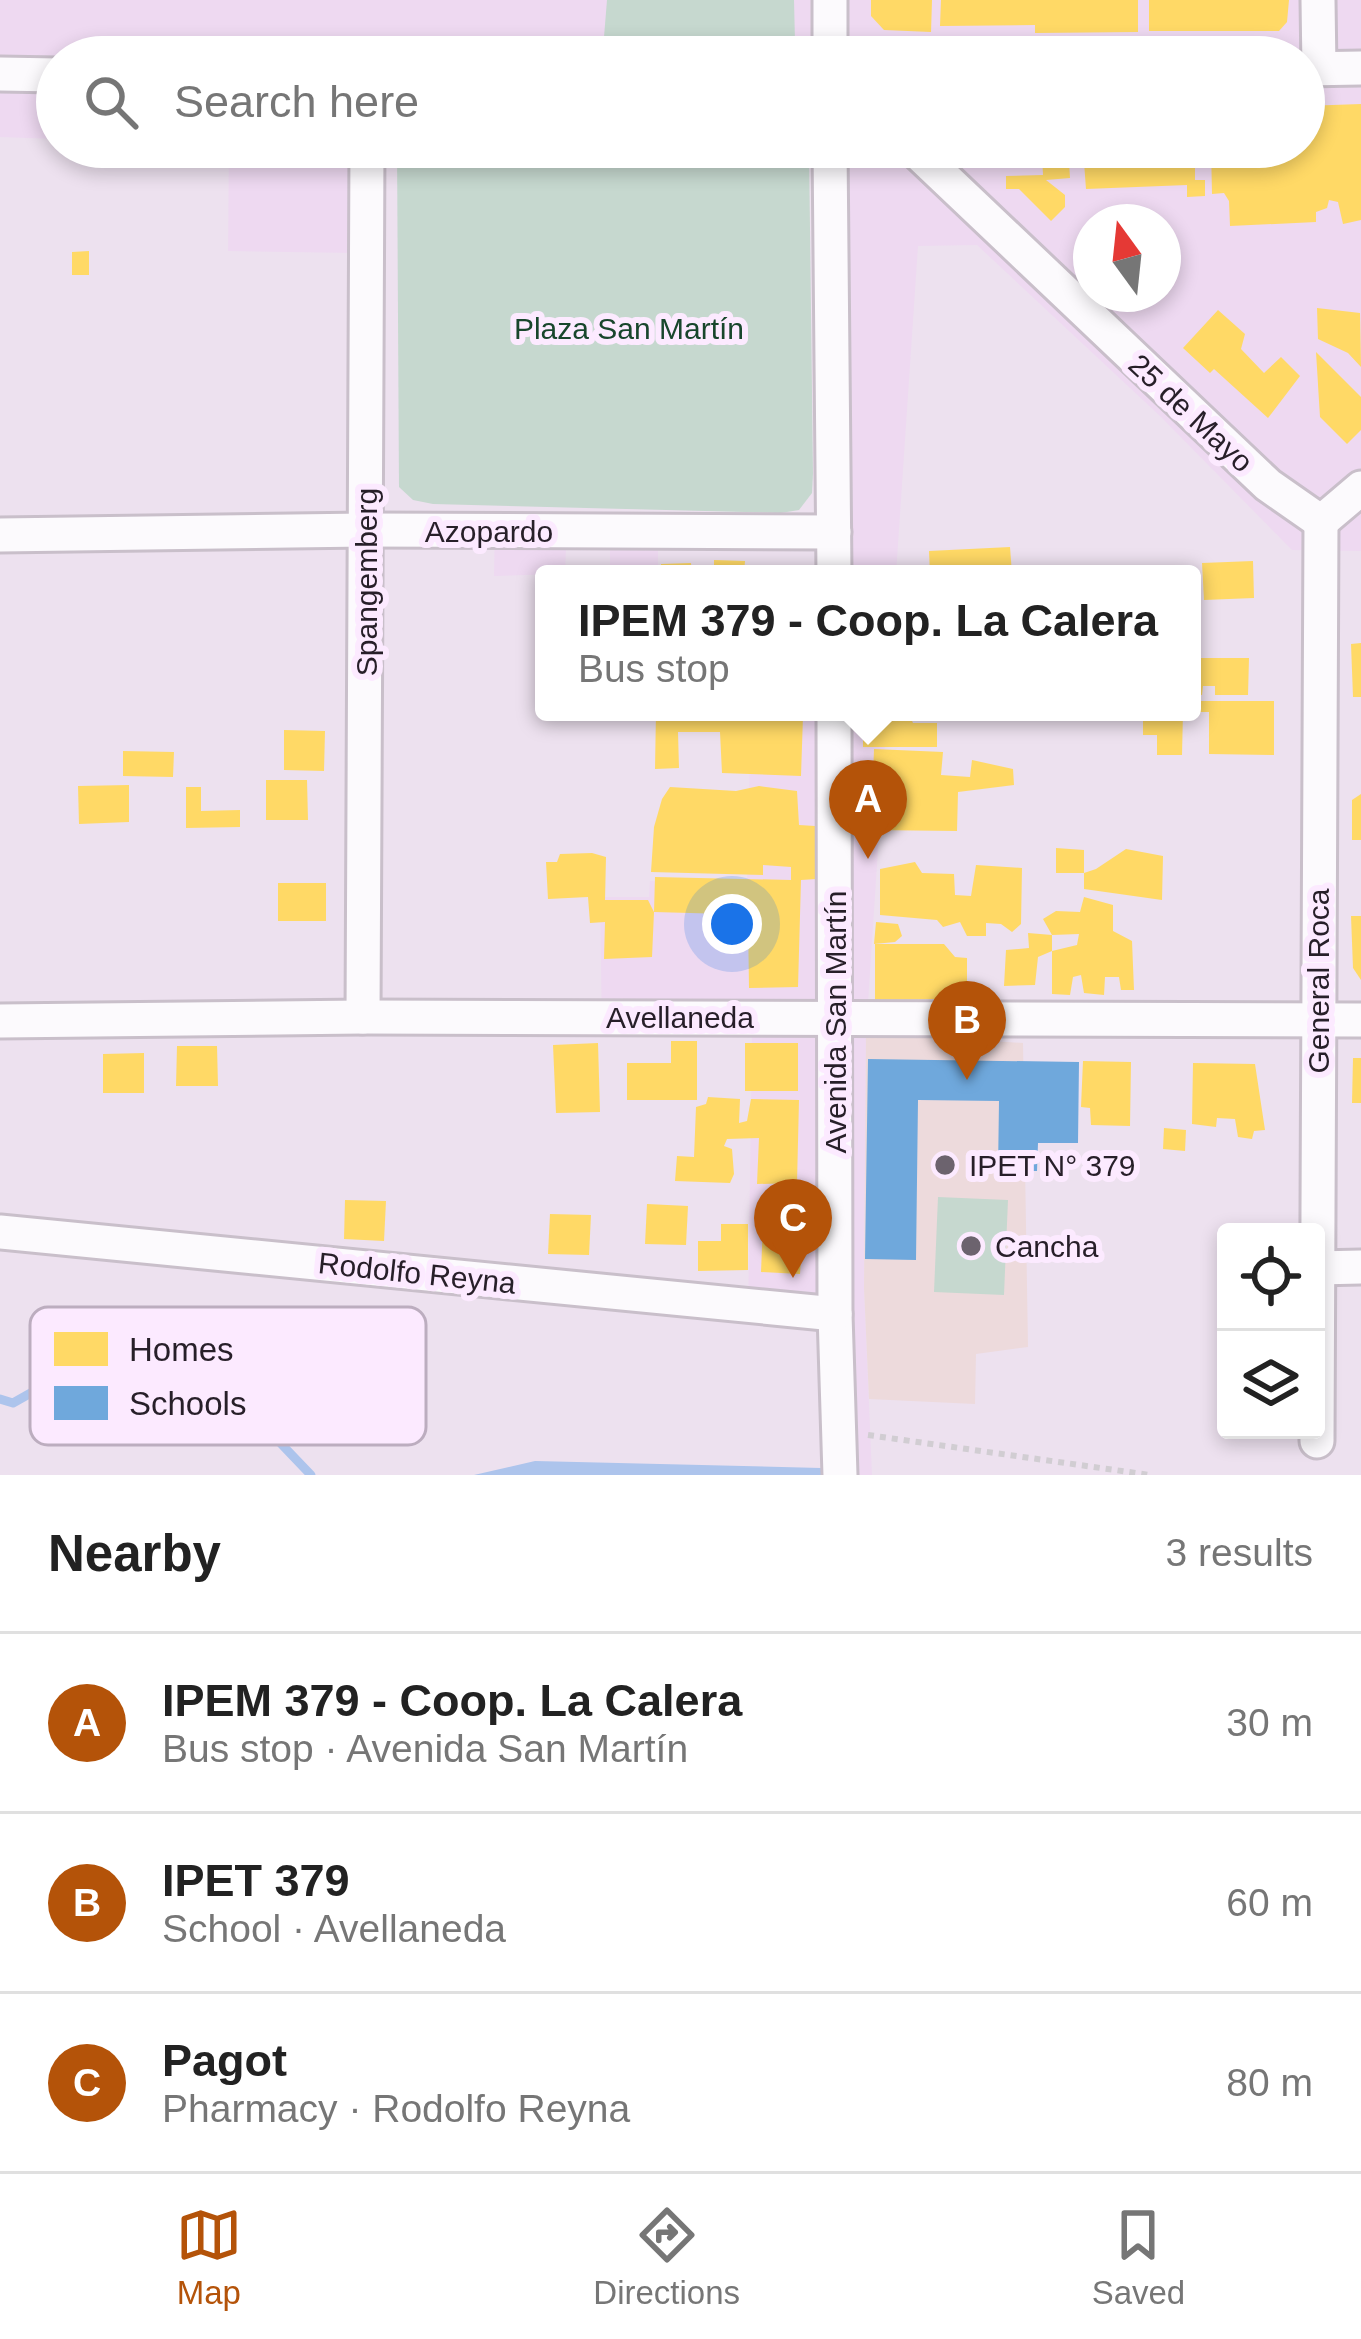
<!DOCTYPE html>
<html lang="en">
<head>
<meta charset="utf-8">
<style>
	:root { --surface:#fff; --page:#f6f6f6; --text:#222; --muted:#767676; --line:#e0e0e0; --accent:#b45309 }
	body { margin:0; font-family:Arial,sans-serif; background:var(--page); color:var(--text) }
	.controls { position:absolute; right:36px; bottom:36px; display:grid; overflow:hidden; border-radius:12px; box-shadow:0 6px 18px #0003 }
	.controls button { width:108px; height:108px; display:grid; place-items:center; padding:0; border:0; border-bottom:3px solid var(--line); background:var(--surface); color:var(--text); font:60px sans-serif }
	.compass { position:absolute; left:1073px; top:204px; width:108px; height:108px; border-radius:50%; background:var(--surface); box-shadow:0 6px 18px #0003; rotate:345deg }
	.you { position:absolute; left:732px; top:924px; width:42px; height:42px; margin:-30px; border:9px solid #fff; border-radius:50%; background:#1a73e8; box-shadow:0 0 0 18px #1a73e833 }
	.badge { display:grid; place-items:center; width:78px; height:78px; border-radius:50%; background:var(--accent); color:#fff; font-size:39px; font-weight:700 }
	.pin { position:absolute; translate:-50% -99px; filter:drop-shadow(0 3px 6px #0008) }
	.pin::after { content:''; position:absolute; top:63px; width:42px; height:36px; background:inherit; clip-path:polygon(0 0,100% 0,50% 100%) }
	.popup { position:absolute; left:535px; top:565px; width:666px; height:156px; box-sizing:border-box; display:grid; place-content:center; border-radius:12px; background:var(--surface); filter:drop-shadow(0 3px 9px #0005); font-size:39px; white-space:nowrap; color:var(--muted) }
	.popup b { font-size:45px; color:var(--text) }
	.popup::after { content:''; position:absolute; left:50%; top:100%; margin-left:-24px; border:24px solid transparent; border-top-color:var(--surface) }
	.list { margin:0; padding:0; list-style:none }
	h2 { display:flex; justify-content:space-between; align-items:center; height:156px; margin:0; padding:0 48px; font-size:51px }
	h2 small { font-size:39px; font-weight:400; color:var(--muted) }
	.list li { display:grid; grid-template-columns:78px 1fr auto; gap:36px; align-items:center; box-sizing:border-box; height:180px; padding:0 48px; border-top:3px solid var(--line) }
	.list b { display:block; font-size:45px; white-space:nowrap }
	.list p { margin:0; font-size:39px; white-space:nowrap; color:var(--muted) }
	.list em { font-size:39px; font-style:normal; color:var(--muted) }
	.icon { flex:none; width:66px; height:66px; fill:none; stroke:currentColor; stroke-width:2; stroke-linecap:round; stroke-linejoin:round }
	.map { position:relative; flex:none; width:1361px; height:1475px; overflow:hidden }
	.search { position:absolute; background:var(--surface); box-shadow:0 6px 18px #0003; left:36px; right:36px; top:36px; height:132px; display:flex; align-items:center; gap:30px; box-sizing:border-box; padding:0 42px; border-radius:66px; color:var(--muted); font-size:45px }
	.sheet { height:696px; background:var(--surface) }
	nav { display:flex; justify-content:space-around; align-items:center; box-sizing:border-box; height:168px; border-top:3px solid var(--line); background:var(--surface); font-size:33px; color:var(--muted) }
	nav a { display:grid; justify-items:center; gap:6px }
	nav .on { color:var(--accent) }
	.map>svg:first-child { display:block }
	.built { fill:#eed9f1; fill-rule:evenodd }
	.education { fill:#eddadc }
	.green { fill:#c6d8cf }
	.water { fill:#adc4ec }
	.homes { fill:#ffd966 }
	.schools { fill:#6fa8dc }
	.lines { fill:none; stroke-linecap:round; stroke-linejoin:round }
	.stream { stroke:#adc4ec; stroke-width:9 }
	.minor-casing { stroke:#c9bfca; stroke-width:39 }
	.path { stroke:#d1cdd2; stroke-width:6; stroke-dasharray:6 6; stroke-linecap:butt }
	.minor { stroke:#fcfafd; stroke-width:33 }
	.poi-dot { fill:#6c636e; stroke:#fceaff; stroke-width:4.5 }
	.labels { text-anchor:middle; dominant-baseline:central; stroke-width:12; stroke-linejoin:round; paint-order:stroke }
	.park-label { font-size:30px; fill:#18462c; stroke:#fceaff }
	.street-label { font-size:30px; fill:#271f29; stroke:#fceaff }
	.poi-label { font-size:30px; fill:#271f29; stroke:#fceaff; text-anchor:start }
	.key { fill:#fceaff; stroke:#bcadbf; stroke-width:3 }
	.key-label { font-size:33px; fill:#271f29 }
</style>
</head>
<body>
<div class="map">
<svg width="1361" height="1475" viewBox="0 0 1361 1475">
	<rect width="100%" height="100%" fill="#ede1ef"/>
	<g class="built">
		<path d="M0,0H1361V551L1292,550L1160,416L977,245L918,246L896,574H825L824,549H658V574H610V548L566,547L565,574L494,576L495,521L826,525L818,147H1304V57H57V139L0,137ZM1091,222H1163V294H1091Z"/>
		<path d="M229,147H356V253L228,251Z"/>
		<path d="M751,712H887L866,1033L864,1288L872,1475H831L826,1327L748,1319L752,1033L602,1034L600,897H649L650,881L747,885Z"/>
	</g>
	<path class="education" d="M866,1033L1023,1043L1028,1347L976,1354L975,1404L869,1399L864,1288Z"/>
	<g class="green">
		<path d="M607,0H794L795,42L604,37Z"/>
		<path d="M397,147H809L813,474L812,493L799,510L781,513L433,504L413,500L399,487Z"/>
		<path d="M938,1197L1008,1200L1004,1295L934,1292Z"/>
	</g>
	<path class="water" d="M535,1461L821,1468L856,1475H474Z"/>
	<g class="homes">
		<path d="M871,0H932L931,32L884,30L871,16Z"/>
		<path d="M941,0H1138V32L1035,33V25L940,26Z"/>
		<path d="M1149,0H1289L1287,22L1279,31H1149Z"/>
		<path d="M1361,104V220L1343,224L1338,202L1329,200L1327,208L1316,212V222L1230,226L1229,201L1224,193L1212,194L1211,147H1304V106Z"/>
		<path d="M1010,147H1195V180H1205V196L1187,197V185L1086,189L1084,162H1069L1070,178L1046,180L1065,195V207L1051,221L1019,189H1006V176L1043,175L1042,154H1026V163H1010Z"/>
		<path d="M89,251V275H72V252Z"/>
		<path d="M1317,308L1360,313L1361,367L1348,353L1318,339Z"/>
		<path d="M1218,310L1245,334L1241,349L1264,373L1281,357L1300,376L1268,418L1214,369L1210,373L1183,348Z"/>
		<path d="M1316,352L1361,397V430L1347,444L1320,417Z"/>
		<path d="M1010,547L1012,574H930L929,551Z"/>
		<path d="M714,560L745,561L744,574H714Z"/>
		<path d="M1253,561L1254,598L1204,600L1202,563Z"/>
		<path d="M691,563L692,574H661V564Z"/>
		<path d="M1361,643V697H1353L1351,644Z"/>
		<path d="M1192,658H1249L1248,695H1215V686H1203L1202,695L1192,694Z"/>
		<path d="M1192,701H1274V755L1209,754V712H1192Z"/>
		<path d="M656,712L803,716L801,776L722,773L720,732H678L679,768L655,769Z"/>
		<path d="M908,712L913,723H937V747H863V714Z"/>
		<path d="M1143,712H1183L1182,755H1157V735H1143Z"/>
		<path d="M284,730L325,731L324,771L284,770Z"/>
		<path d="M874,749L943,752L941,775L970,777L972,760L1013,769L1014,785L958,792L957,831L871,830Z"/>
		<path d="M123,751L174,752L173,777L123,776Z"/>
		<path d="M266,780H307L308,820H266Z"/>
		<path d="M129,785V822L79,824L78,786Z"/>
		<path d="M759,786L797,791L799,825L815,826L816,879L801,880L798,987L749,988L748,921L726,914L654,912L655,877L791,880V867L763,865V875L651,872L654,827L662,799L670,787L736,791Z"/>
		<path d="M186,787H201V811L240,810V827L186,828Z"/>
		<path d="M1361,794V840H1352V800Z"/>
		<path d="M1056,848L1084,850V873L1096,869L1126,849L1163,856L1162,900L1084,889V873H1056Z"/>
		<path d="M592,853L606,857L605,900H648L654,912L652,957L604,959L605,922L590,923L588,897L548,899L546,862H557L560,854Z"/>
		<path d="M915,862L922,873L954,874L955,895L971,896L976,865L1022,868L1021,924L1012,932L1001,924L986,923V936H967L960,922L943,927L937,920L880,915V869Z"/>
		<rect x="278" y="883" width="48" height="38"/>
		<path d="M1084,897L1113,905V931L1132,941L1134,990H1121L1119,977H1105L1104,995L1084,993L1081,975L1073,977L1070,995L1052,994V951L1077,945L1079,934L1052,935L1043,919L1056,911L1080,912Z"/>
		<path d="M1351,916H1361V980L1353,968Z"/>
		<path d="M876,922L898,924L902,936L895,942L874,944Z"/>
		<path d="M1028,933L1052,935V951L1038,957L1035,985L1004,986L1006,950L1029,948Z"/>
		<path d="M875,944H944L955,957L967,958V999L875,1000Z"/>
		<path d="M671,1041H697V1100H627V1063H671Z"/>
		<path d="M598,1043L600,1112L556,1113L553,1045Z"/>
		<rect x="745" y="1043" width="53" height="48"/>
		<path d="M177,1046H217L218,1086H176Z"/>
		<path d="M144,1053V1093H103V1054Z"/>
		<path d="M1353,1058H1361V1103H1352Z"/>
		<path d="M1083,1061L1131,1062L1130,1126L1091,1125L1090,1108L1081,1107Z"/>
		<path d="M1193,1063L1255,1064L1265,1130L1254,1131L1252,1139L1238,1137L1235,1119L1217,1118L1216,1127L1192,1124Z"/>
		<path d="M708,1097L740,1099L739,1123L747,1121L751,1099L799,1100L797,1183L757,1184L759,1138L727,1139L724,1146L732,1149L734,1174L730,1183L675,1181L677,1156L694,1157L696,1107L706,1104Z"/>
		<path d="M1164,1128L1186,1130L1185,1151L1163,1149Z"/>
		<path d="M345,1200L386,1201L384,1241L344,1239Z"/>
		<path d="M647,1204L688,1206L686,1245L645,1244Z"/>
		<path d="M550,1214L591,1215L589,1255L548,1254Z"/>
		<path d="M763,1223L803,1225L800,1274L761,1272Z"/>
		<path d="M721,1224H748V1270L698,1271V1241H721Z"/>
	</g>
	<path class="schools" d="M868,1059L1079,1062L1078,1143H1038L1037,1171H998L999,1101L918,1100L916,1260L865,1259Z"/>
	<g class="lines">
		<path class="stream" d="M0,1399L13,1403L84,1363L124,1354L167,1373L267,1429L311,1475"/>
		<defs>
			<g id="minor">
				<path d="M830,0V57"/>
				<path d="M1318,0L1319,69"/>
				<path d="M1304,69L1361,68"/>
				<path d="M0,74L57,75"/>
				<path d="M830,147L834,574"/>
				<path d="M912,147L1268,485L1321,522"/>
				<path d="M1321,522L1361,488"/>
				<path d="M0,535L366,530L834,532"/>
				<path d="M834,712L835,1314L840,1475"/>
				<path d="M363,1017L367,147"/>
				<path d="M0,1021L363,1017L1361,1020"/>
				<path d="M0,1232L835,1314"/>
				<path d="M1317,1268L1361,1267"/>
				<path d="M1317,1441L1321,522"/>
			</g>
		</defs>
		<use href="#minor" class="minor-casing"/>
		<path class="path" d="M868,1435L1150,1475"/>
		<use href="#minor" class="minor"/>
	</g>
	<g class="poi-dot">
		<circle cx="945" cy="1165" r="12"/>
		<circle cx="971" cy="1246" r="12"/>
	</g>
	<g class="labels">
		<g class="park-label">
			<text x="629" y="328">Plaza San Martín</text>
		</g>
		<g class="street-label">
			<text transform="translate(1191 413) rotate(43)">25 de Mayo</text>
			<text x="489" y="531">Azopardo</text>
			<text transform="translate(366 582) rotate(-90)">Spangemberg</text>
			<text transform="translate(1318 981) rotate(-90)">General Roca</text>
			<text x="680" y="1017">Avellaneda</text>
			<text transform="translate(835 1022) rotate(-90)">Avenida San Martín</text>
			<text transform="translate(417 1273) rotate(6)">Rodolfo Reyna</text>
		</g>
		<g class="poi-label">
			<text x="969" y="1165">IPET N° 379</text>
			<text x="995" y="1246">Cancha</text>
		</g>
	</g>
	<rect x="30" y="1307" width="396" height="138" rx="18" class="key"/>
	<rect x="54" y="1332" width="54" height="34" fill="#ffd966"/>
	<rect x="54" y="1386" width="54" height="34" fill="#6fa8dc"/>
	<g class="key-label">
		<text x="129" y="1361">Homes</text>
		<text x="129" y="1415">Schools</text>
	</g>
</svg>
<div class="controls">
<button><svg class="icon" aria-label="locate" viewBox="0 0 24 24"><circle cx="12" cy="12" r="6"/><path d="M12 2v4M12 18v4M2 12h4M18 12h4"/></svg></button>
<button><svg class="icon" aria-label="layers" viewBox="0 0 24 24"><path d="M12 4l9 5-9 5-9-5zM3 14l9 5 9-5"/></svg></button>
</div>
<svg class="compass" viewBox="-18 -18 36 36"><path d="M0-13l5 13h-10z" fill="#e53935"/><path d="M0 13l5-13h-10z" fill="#767676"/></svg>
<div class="you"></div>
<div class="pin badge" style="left:868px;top:859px">A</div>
<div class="popup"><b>IPEM 379 - Coop. La Calera</b>Bus stop</div>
<div class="pin badge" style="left:967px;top:1080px">B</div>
<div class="pin badge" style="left:793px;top:1278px">C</div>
<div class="search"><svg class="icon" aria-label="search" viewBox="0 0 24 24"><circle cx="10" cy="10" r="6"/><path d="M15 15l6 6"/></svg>Search here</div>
</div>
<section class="sheet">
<h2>Nearby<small>3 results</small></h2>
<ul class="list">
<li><span class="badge">A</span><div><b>IPEM 379 - Coop. La Calera</b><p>Bus stop · Avenida San Martín</p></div><em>30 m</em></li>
<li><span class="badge">B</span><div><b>IPET 379</b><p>School · Avellaneda</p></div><em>60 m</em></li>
<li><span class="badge">C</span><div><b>Pagot</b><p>Pharmacy · Rodolfo Reyna</p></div><em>80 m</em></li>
</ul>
</section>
<nav>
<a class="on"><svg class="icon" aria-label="map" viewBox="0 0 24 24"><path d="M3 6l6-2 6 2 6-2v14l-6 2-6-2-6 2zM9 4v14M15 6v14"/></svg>Map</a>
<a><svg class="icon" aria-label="directions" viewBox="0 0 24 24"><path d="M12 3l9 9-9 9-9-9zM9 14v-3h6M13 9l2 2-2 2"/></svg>Directions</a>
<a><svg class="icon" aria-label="saved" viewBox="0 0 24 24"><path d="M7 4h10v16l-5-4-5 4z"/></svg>Saved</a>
</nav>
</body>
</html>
